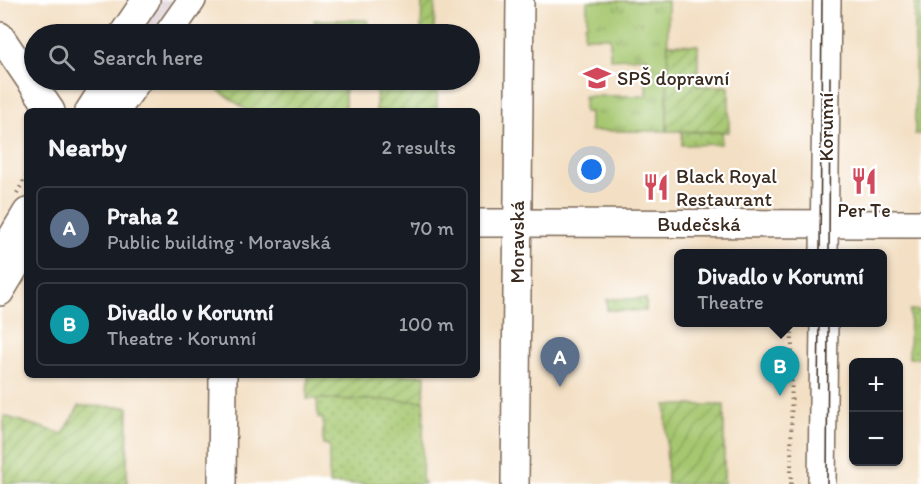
<!DOCTYPE html>
<html lang="en">
<head>
<meta charset="utf-8">
<style>
	:root { --surface:#171b24; --page:#242831; --text:#f1f3f6; --muted:#9ea1a6; --line:#363941; --accent:#0f766e }
	body { margin:0; font-family:Itim,sans-serif; background:var(--page); color:var(--text) }
	.controls { position:absolute; right:18px; bottom:18px; display:grid; overflow:hidden; border-radius:9px; box-shadow:0 2px 4px #0004 }
	.controls button { width:54px; height:54px; display:grid; place-items:center; padding:0; border:0; border-bottom:2px solid var(--line); background:var(--surface); color:var(--text); font:30px sans-serif }
	.you { position:absolute; left:592px; top:170px; width:21px; height:21px; margin:-15px; border:4px solid #fff; border-radius:50%; background:#1a73e8; box-shadow:0 0 0 9px #1a73e833 }
	.badge { display:grid; place-items:center; width:39px; height:39px; border-radius:50%; background:var(--accent); color:#fff; font-size:20px; font-weight:700 }
	.pin { position:absolute; translate:-50% -50px; filter:drop-shadow(0 2px 3px #0008) }
	.pin::after { content:''; position:absolute; top:32px; width:21px; height:18px; background:inherit; clip-path:polygon(0 0,100% 0,50% 100%) }
	.popup { position:absolute; left:674px; top:249px; width:213px; height:78px; box-sizing:border-box; display:grid; place-content:center; border-radius:9px; background:var(--surface); filter:drop-shadow(0 2px 4px #0005); font-size:20px; white-space:nowrap; color:var(--muted) }
	.popup b { font-size:22px; color:var(--text) }
	.popup::after { content:''; position:absolute; left:50%; top:100%; margin-left:-12px; border:12px solid transparent; border-top-color:var(--surface) }
	.list { margin:0; padding:0; list-style:none }
	h2 { display:flex; justify-content:space-between; align-items:center; height:78px; margin:0; padding:0 24px; font-size:26px }
	h2 small { font-size:20px; font-weight:400; color:var(--muted) }
	.list li { display:grid; grid-template-columns:39px 1fr auto; gap:18px; align-items:center; box-sizing:border-box; height:84px; margin:0 12px 12px; padding:0 12px; border:2px solid var(--line); border-radius:9px }
	.list b { display:block; font-size:22px; white-space:nowrap }
	.list p { margin:0; font-size:20px; white-space:nowrap; color:var(--muted) }
	.list em { font-size:20px; font-style:normal; color:var(--muted) }
	.icon { flex:none; width:33px; height:33px; fill:none; stroke:currentColor; stroke-width:2; stroke-linecap:round; stroke-linejoin:round }
	.map { position:relative; flex:none; width:921px; height:484px; overflow:hidden }
	.search { position:absolute; background:var(--surface); box-shadow:0 2px 4px #0004; left:24px; top:24px; width:456px; height:66px; display:flex; align-items:center; gap:15px; box-sizing:border-box; padding:0 21px; border-radius:33px; color:var(--muted); font-size:22px }
	.panel { position:absolute; background:var(--surface); box-shadow:0 2px 4px #0004; left:24px; top:108px; width:456px; height:270px; border-radius:9px }
	.map>svg:first-child { display:block }
	.railway { fill:#d2bdc5 }
	.grass { fill:url(#grass-dots); stroke:#707846; stroke-width:1.5 }
	.park { fill:url(#park-tufts); stroke:#707846; stroke-width:1.5 }
	.garden { fill:url(#garden-furrows); stroke:#707846; stroke-width:1.5 }
	.lines { fill:none; stroke-linecap:round; stroke-linejoin:round }
	.minor-casing { stroke:#7b6958; stroke-width:30 }
	.path { stroke:#7b6958; stroke-width:4; stroke-dasharray:1.5 4.5; stroke-linecap:butt }
	.minor { stroke:#fff; stroke-width:27 }
	.tram { stroke:#3b2a1e; stroke-width:1.5 }
	.labels { text-anchor:middle; dominant-baseline:central; stroke-width:4.5; stroke-linejoin:round; paint-order:stroke }
	.poi-label { font-size:20px; fill:#3b2a1e; stroke:#fff; text-anchor:start }
	.street-label { font-size:20px; fill:#3b2a1e; stroke:#fff }
</style>
</head>
<body>
<div class="map">
<svg width="921" height="484" viewBox="0 0 921 484">
	<defs>
		<pattern id="grass-dots" width="8" height="8" patternUnits="userSpaceOnUse" patternTransform="scale(1.5)"><rect width="8" height="8" fill="#a6c76f"/><path d="M2 2h.1M6 6h.1" fill="none" stroke="#88a25b" stroke-width="1.8" stroke-linecap="round"/></pattern>
		<pattern id="park-tufts" width="24" height="20" patternUnits="userSpaceOnUse" patternTransform="scale(1.5)"><rect width="24" height="20" fill="#a6c76f"/><path d="M3 7l-1-3M5 7V3M7 7l1-3M15 17l-1-3M17 17v-4M19 17l1-3" fill="none" stroke="#88a25b"/></pattern>
		<pattern id="garden-furrows" width="10" height="10" patternUnits="userSpaceOnUse" patternTransform="scale(1.5)"><rect width="10" height="10" fill="#a6c76f"/><path d="M-1 1l2-2M0 10L10 0M9 11l2-2" fill="none" stroke="#88a25b"/></pattern>
	</defs>
	<rect width="100%" height="100%" fill="#fff"/>
	<filter id="ink" filterUnits="userSpaceOnUse"><feTurbulence type="fractalNoise" baseFrequency=".0167" numOctaves="2"/><feDisplacementMap in="SourceGraphic" scale="12" xChannelSelector="R" yChannelSelector="G"/><feConvolveMatrix kernelMatrix="1 2 1 2 8 2 1 2 1" color-interpolation-filters="sRGB"/></filter>
	<filter id="wash" filterUnits="userSpaceOnUse"><feTurbulence type="fractalNoise" baseFrequency=".008" numOctaves="4" result="noise"/><feDisplacementMap in="SourceGraphic" scale="24" xChannelSelector="R" yChannelSelector="G"/><feGaussianBlur stdDeviation="1.35" result="paint"/><feColorMatrix in="noise" values="0 0 0 0 0 0 0 0 0 0 0 0 0 0 0 0 0 1.4 0 .05"/><feComposite in="paint" operator="in"/></filter>
	<g filter="url(#wash)">
		<rect width="100%" height="100%" fill="#f3dfc3"/>
		<path class="railway" d="M158,0H177L154,34H135Z"/>
		<g class="grass">
			<rect x="915" y="4" width="6" height="130"/>
			<path d="M682,132H722L721,144L682,145Z"/>
			<path d="M607,299H646V311L607,310Z"/>
			<path d="M910,310L921,311V358H909Z"/>
			<path d="M317,399L424,401L422,483L427,484H329V445L323,444V419L318,418Z"/>
		</g>
		<path class="park" d="M587,1H668L667,131H590V112H584V96H646L647,57L610,59V37H584L585,25L587,24Z"/>
		<g class="garden">
			<path d="M422,2H435L434,34H421Z"/>
			<path d="M314,20H368V34H319Z"/>
			<path d="M668,44L698,45V86H729V132L667,131Z"/>
			<path d="M225,80H345V111H248L218,90Z"/>
			<path d="M377,80H438L437,111H376Z"/>
			<path d="M308,375H425L424,401L307,399Z"/>
			<path d="M666,405H724V484H667Z"/>
			<path d="M79,406L128,407L127,484H4V416L63,434Z"/>
		</g>
	</g>
	<g filter="url(#ink)">
		<g class="lines">
			<defs>
				<g id="minor">
					<path d="M123,34L146,0"/>
					<path d="M168,34L192,0"/>
					<path d="M0,36L51,111"/>
					<path d="M89,111L109,80"/>
					<path d="M116,111L138,80"/>
					<path d="M477,223L921,224"/>
					<path d="M824,254L827,0"/>
					<path d="M0,257L27,212"/>
					<path d="M0,292L27,247"/>
					<path d="M222,484L223,375"/>
					<path d="M515,484L520,0"/>
					<path d="M822,484L824,322"/>
				</g>
			</defs>
			<use href="#minor" class="minor-casing"/>
			<g class="path">
				<path d="M17,193L27,175"/>
				<path d="M791,484L792,322"/>
			</g>
			<use href="#minor" class="minor"/>
			<g class="tram">
				<path d="M820,254L822,0"/>
				<path d="M829,254L830,77"/>
				<path d="M818,388L819,322"/>
				<path d="M827,484L828,322"/>
			</g>
		</g>
	</g>
	<defs>
		<symbol id="school-bare" viewBox="-9 -9 18 18"><path d="M0-5L7-2L0 1L-7-2ZM-4 1L0 2.5L4 1V4Q0 6-4 4Z" fill="#d1495b" stroke="#fff" stroke-width="2.5" paint-order="stroke"/></symbol>
		<symbol id="restaurant-bare" viewBox="-9 -9 18 18"><path d="M-5-6h1v4h1v-4h1v4h1v-4h1v5L-1.5 .5V6h-2V.5L-5-1ZM5-6V6H3V1.5H1.5Q1.5-4 5-6Z" fill="#d1495b" stroke="#fff" stroke-width="2.5" paint-order="stroke"/></symbol>
	</defs>
	<g fill-rule="evenodd">
		<use href="#school-bare" x="578" y="59" width="38" height="38"/>
		<use href="#restaurant-bare" x="845" y="162" width="38" height="38"/>
		<use href="#restaurant-bare" x="637" y="168" width="38" height="38"/>
	</g>
	<g class="labels">
		<g class="poi-label">
			<text x="617" y="78">SPŠ dopravní</text>
			<text x="676" y="176">Black Royal<tspan x="676" dy="23">Restaurant</tspan></text>
			<text x="864" y="210" text-anchor="middle">Per Te</text>
		</g>
		<g class="street-label">
			<text transform="translate(826 127) rotate(-90)">Korunní</text>
			<text x="699" y="224">Budečská</text>
			<text transform="translate(517 242) rotate(-90)">Moravská</text>
		</g>
	</g>
</svg>
<div class="controls">
<button>+</button>
<button>−</button>
</div>
<div class="you"></div>
<div class="pin badge" style="left:560px;top:387px;background:#5c6f8a">A</div>
<div class="pin badge" style="left:780px;top:396px;background:#0f9aa8">B</div>
<div class="popup"><b>Divadlo v Korunní</b>Theatre</div>
<div class="search"><svg class="icon" aria-label="search" viewBox="0 0 24 24"><circle cx="10" cy="10" r="6"/><path d="M15 15l6 6"/></svg>Search here</div>
<section class="panel">
<h2>Nearby<small>2 results</small></h2>
<ul class="list">
<li><span class="badge" style="background:#5c6f8a">A</span><div><b>Praha 2</b><p>Public building · Moravská</p></div><em>70 m</em></li>
<li><span class="badge" style="background:#0f9aa8">B</span><div><b>Divadlo v Korunní</b><p>Theatre · Korunní</p></div><em>100 m</em></li>
</ul>
</section>
</div>
</body>
</html>
